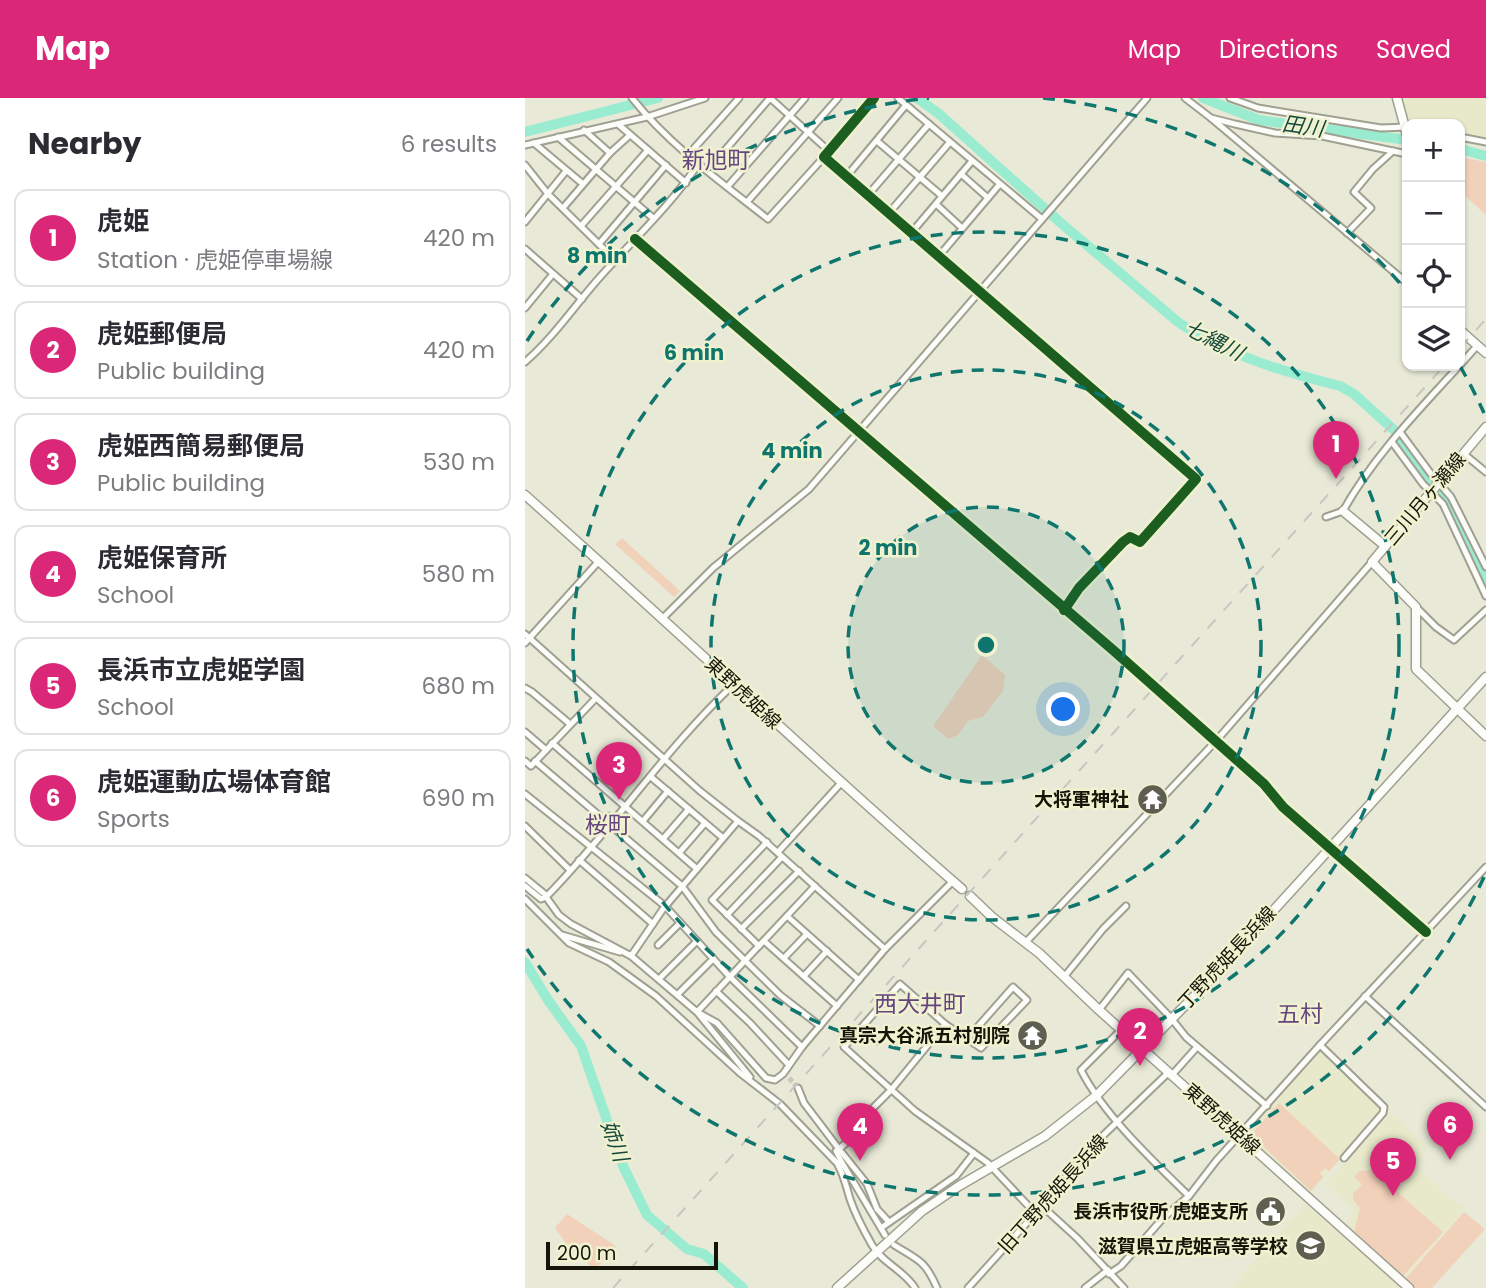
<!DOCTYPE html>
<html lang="en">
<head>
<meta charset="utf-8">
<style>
	:root { --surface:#fff; --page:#f7f7f7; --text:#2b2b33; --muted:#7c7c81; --line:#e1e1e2; --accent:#db2777 }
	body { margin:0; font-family:Poppins,"Noto Sans JP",sans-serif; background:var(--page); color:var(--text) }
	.controls { position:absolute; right:21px; top:21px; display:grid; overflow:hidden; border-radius:14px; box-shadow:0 2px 5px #0004 }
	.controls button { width:63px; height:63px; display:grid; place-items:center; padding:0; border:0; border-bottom:2px solid var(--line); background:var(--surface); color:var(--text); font:35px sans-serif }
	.scale { position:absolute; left:21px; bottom:18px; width:172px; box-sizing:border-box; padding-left:7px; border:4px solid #151509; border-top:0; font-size:19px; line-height:24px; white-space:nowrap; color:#151509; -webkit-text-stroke:5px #f0f1cf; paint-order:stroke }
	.you { position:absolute; left:539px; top:612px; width:24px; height:24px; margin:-18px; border:5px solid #fff; border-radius:50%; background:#1a73e8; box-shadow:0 0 0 10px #1a73e833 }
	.badge { display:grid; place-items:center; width:46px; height:46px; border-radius:50%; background:var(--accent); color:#fff; font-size:23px; font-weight:700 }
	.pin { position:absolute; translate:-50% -58px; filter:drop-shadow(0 2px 4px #0008) }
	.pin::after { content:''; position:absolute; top:37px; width:24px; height:21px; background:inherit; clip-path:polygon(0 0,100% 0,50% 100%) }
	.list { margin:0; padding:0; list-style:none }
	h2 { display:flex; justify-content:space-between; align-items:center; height:91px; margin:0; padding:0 28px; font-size:30px }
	h2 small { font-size:23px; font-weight:400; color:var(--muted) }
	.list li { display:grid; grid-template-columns:46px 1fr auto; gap:21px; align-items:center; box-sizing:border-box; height:98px; margin:0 14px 14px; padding:0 14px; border:2px solid var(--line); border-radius:14px }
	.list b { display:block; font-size:26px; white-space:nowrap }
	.list p { margin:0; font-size:23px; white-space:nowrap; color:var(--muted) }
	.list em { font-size:23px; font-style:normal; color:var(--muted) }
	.icon { flex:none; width:38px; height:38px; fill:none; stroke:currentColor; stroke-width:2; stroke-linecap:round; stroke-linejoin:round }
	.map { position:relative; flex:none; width:961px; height:1190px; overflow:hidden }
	header { display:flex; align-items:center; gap:42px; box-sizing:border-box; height:98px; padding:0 35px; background:var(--accent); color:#fff }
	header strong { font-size:33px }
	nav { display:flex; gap:38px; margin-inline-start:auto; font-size:24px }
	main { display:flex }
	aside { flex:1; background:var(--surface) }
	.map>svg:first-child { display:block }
	.built { fill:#e8e9ca }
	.green { fill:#f2d1bb }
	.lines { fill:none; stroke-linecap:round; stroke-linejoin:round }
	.river { stroke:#9aecd0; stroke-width:10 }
	.street-tunnel { stroke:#c9c9b8; stroke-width:5; stroke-dasharray:5 2.5; stroke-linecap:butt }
	.street-casing { stroke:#a0a092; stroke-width:9 }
	.secondary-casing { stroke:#a0a092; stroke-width:11 }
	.street { stroke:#fcfcf9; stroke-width:5 }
	.secondary { stroke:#fcfcf9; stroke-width:8 }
	.rail { stroke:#c6c6c2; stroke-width:2; stroke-dasharray:12 12; stroke-linecap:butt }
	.cycleway-casing { stroke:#f0f1cf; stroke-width:15 }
	.cycleway { stroke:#1b5e20; stroke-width:10 }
	.ring { fill:none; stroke:#0f766e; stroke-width:3.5; stroke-dasharray:12 9 }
	.labels { text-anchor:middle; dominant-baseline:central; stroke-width:5; stroke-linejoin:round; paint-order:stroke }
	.street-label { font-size:19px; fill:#151509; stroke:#f0f1cf }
	.poi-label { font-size:19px; font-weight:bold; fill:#151509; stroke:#f0f1cf; text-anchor:end }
	.water-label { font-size:21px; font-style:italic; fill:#174a3d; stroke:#f0f1cf }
	.quarter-label { font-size:23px; fill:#654580; stroke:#f0f1cf }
	.centre { fill:#0f766e; stroke:#f0f1cf; stroke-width:3.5 }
	.ring-label { font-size:21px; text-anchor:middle; font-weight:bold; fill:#0f766e; stroke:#f0f1cf; stroke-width:5; stroke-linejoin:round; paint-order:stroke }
</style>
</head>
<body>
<header>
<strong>Map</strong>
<nav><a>Map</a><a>Directions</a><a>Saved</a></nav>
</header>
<main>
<aside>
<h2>Nearby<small>6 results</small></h2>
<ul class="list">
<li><span class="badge">1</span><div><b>虎姫</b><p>Station · 虎姫停車場線</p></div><em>420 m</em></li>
<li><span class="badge">2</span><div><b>虎姫郵便局</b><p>Public building</p></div><em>420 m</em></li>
<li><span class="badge">3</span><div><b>虎姫西簡易郵便局</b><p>Public building</p></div><em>530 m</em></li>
<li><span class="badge">4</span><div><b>虎姫保育所</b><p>School</p></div><em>580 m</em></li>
<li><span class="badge">5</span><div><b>長浜市立虎姫学園</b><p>School</p></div><em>680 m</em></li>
<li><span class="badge">6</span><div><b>虎姫運動広場体育館</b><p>Sports</p></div><em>690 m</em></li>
</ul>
</aside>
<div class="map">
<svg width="961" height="1190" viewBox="0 0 961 1190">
	<rect width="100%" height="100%" fill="#e9e9d7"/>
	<g class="built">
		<path d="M874,0H961V40L935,35V26H882Z"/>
		<path d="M795,951L861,1011L785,1096L726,1043L724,1035Z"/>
		<path d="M866,1016L903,1050L888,1067L939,1112L878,1181L819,1128L828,1112L800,1086Z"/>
		<path d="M780,1106L820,1140L876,1190H706Z"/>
	</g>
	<g class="green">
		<path d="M935,59L961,64V117L937,95L935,96Z"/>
		<path d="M97,440L155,493L149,499L90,446Z"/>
		<path d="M457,557L480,577L478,593L458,619L443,623L433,637L423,641L408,628Z"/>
		<path d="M754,1005L815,1061L804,1073L800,1070L795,1075L798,1079L786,1093L726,1037Z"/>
		<path d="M847,1072L918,1134L878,1178L829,1134L835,1110L828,1102V1095L837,1087L829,1079L834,1073Z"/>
		<path d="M939,1114L960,1131L907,1190H887L879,1182Z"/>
		<path d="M42,1116L91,1148L82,1161L69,1171L43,1148L30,1130Z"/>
	</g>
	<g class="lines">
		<g class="river">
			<path d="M392,0L413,15L537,126L653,224C701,257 759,274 815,288L829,296L869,332L899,372L906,384L922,403L961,485"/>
			<path d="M678,0L734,22L882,42"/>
			<path d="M0,34L133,0"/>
			<path d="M935,51L961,58"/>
			<path d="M0,864L23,902L56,948L98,1068L122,1117L162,1151L179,1156L218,1190"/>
		</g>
		<path class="street-tunnel" d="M264,980L273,990"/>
		<defs>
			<g id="street">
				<path d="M107,0C144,47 196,84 243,121L299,59"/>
				<path d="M245,0L304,53"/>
				<path d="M349,0L299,59L671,381L615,444L605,439L598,444L554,490L539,512"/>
				<path d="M373,0L517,121"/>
				<path d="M660,0L686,20L710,26L750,35L797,38L882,56"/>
				<path d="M705,0L733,10L856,30L882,29"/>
				<path d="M686,20L882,185"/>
				<path d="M93,26L161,85"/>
				<path d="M59,32L85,55"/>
				<path d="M33,39L128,120"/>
				<path d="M935,39L961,44"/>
				<path d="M352,43L417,98"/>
				<path d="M9,45L58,86"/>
				<path d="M0,47L122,19L180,0"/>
				<path d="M164,56L214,0"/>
				<path d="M0,67L23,96L91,163"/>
				<path d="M183,72L245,0"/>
				<path d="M436,76L463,100"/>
				<path d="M321,79L381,7"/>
				<path d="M203,88L280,0"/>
				<path d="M343,97L404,26"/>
				<path d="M222,104L313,0"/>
				<path d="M411,106L437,130"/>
				<path d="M38,110L85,55L105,37"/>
				<path d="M364,115L425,44"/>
				<path d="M0,124L41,73"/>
				<path d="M56,128L123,52"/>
				<path d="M387,134L447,63"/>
				<path d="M822,135L846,110L829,94L848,71L868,53"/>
				<path d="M110,141L588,552L739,686L758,709L901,834"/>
				<path d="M74,146L141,67"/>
				<path d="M0,151L57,201"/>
				<path d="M414,158L474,87"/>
				<path d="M0,210L28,176"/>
				<path d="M0,264C29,239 50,207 75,179C108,142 146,107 174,65"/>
				<path d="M935,267L952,248"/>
				<path d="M875,334L906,376L926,399L961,469"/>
				<path d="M867,344L898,386L918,406L961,498"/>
				<path d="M939,356L961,374"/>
				<path d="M801,419L818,413C848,359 893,313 934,268"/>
				<path d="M891,509L911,529L929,542L961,512"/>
				<path d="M138,520L188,470L284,391L622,0"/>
				<path d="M0,536L175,693L213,723L138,811L106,858L46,826L34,817L21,799"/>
				<path d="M0,545L74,463"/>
				<path d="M0,590L7,594L45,626"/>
				<path d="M0,634L21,652"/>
				<path d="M27,645L172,771"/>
				<path d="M0,663L6,668L71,600"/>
				<path d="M10,663L157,788L191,834L255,897L295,928"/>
				<path d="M126,679L198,740"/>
				<path d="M0,696L140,808L205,879L277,949"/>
				<path d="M118,723L143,693"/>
				<path d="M213,723L234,738L360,851"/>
				<path d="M0,728L45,772"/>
				<path d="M138,741L164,711"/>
				<path d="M253,754L316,685"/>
				<path d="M154,755L180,725"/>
				<path d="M54,762L128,826"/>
				<path d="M0,780L22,798"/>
				<path d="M0,788L16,801L21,799C87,732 140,651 209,586"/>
				<path d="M290,788L172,914L192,925L241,980L250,982L258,976L277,949L360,851L428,783"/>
				<path d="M0,801L44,845L84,864L131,898L215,975L255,1006L312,1065C319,1077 321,1088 325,1101C330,1116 339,1133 347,1147C357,1165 379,1172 390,1190"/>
				<path d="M202,817L257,759"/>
				<path d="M262,818L334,882"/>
				<path d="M216,831L274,773"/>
				<path d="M37,837L95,854"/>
				<path d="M239,843L312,908"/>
				<path d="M500,845L691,643L847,464"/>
				<path d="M133,847L155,825"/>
				<path d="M234,848L187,802L242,744"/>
				<path d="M105,857L172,914L225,979"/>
				<path d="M259,860L282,836"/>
				<path d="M279,878L302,853"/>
				<path d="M539,879L578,831L601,808"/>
				<path d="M134,881L172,843"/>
				<path d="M191,893L225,925L263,966"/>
				<path d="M152,897L188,861"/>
				<path d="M840,898L961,1009"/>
				<path d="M574,912L603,875L646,920L661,939L742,1008"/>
				<path d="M420,926L456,950L502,902L488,889L442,941"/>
				<path d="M596,932L556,972C578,1016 628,1063 664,1098"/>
				<path d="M795,947L859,1009L858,1015L819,1060"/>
				<path d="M647,977L672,949"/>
				<path d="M273,990L279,1005L314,1051L311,1053L316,1063L360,1137"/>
				<path d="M517,1108L552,1140L599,1190"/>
				<path d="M364,1124L352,1111L342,1086L314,1051L339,1029L345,1013L366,992L420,926L375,886L319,949L390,1013L463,1065L510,1115"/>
				<path d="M356,1130L431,1078L449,1055"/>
				<path d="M369,1147C393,1162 400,1162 412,1190"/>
				<path d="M584,1176L596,1168L638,1120L664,1098L691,1063L795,947L961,769"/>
				<path d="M443,1190L517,1108L563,1052L644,974"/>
				<path d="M560,1190L583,1172"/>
			</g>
			<g id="secondary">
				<path d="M872,0L882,37"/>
				<path d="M935,232L961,255"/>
				<path d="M961,329L847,464L891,509V571L961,638"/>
				<path d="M0,397C147,527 289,663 437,791"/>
				<path d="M818,413L860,448"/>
				<path d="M445,798L467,819L514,855L574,912L884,1190"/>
				<path d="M312,1190L397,1113L434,1088L520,1038L572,997L687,880L961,579"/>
			</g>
		</defs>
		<use href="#street" class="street-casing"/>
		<use href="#secondary" class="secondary-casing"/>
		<use href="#street" class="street"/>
		<use href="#secondary" class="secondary"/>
		<g class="rail">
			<path d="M935,250L961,221"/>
			<path d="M88,1190L919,268"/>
		</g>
		<defs>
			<g id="cycleway">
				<path d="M349,0L299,59L671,381L615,444L605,439L598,444L554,490L539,512"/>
				<path d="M110,141L588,552L739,686L758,709L901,834"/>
			</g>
		</defs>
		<use href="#cycleway" class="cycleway-casing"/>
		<use href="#cycleway" class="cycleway"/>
	</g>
	<circle cx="461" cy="547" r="138" fill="#0f766e" fill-opacity=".12"/>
	<g class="ring">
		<circle cx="461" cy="547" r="138"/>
		<circle cx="461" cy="547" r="275"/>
		<circle cx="461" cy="547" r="413"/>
		<path d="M959 779A550 550 0 0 1 2 851M2 243A550 550 0 0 1 404 0M518 0A550 550 0 0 1 879 190M935 268A550 550 0 0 1 959 315"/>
	</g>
	<defs>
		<symbol id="temple-disc" viewBox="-11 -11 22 22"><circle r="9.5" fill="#5f5f51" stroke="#f0f1cf"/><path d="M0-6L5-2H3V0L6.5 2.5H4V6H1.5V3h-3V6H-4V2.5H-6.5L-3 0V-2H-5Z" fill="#fff"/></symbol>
		<symbol id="civic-disc" viewBox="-11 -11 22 22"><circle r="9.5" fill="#5f5f51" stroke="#f0f1cf"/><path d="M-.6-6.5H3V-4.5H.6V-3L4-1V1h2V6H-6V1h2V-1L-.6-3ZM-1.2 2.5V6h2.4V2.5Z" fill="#fff"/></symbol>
		<symbol id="school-disc" viewBox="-11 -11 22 22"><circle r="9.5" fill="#5f5f51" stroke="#f0f1cf"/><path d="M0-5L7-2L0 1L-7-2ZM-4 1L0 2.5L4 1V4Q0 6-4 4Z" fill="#fff"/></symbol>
	</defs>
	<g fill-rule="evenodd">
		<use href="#temple-disc" x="610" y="684" width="35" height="35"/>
		<use href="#temple-disc" x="490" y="920" width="35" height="35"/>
		<use href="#civic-disc" x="728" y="1096" width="35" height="35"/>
		<use href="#school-disc" x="768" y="1130" width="35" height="35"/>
	</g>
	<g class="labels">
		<g class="street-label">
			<text transform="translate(900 401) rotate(-50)">三川月ヶ瀬線</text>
			<text transform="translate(218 595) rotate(43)">東野虎姫線</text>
			<text transform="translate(702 860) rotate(-47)">丁野虎姫長浜線</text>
			<text transform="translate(697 1021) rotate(42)">東野虎姫線</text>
			<text transform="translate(528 1096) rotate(-48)">旧丁野虎姫長浜線</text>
		</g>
		<g class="poi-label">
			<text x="604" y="701">大将軍神社</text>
			<text x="485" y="937">真宗大谷派五村別院</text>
			<text x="723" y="1113">長浜市役所 虎姫支所</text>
			<text x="763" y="1148">滋賀県立虎姫高等学校</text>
		</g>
		<g class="water-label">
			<text transform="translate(778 28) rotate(8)">田川</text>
			<text transform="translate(689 242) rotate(27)">七縄川</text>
			<text transform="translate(90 1043) rotate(70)">姉川</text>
		</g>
		<g class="quarter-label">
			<text x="191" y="62">新旭町</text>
			<text x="83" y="727">桜町</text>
			<text x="395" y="906">西大井町</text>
			<text x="775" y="916">五村</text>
		</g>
	</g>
	<circle cx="461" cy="547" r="10" class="centre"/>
	<g class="ring-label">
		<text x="72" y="165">8 min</text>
		<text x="169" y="262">6 min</text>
		<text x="267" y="360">4 min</text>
		<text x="363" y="457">2 min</text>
	</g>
</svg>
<div class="controls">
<button>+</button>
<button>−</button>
<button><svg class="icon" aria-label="locate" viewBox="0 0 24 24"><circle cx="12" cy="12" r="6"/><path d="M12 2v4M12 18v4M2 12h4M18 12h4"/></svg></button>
<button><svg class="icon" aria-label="layers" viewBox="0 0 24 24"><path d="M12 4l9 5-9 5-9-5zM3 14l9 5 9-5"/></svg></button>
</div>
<div class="scale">200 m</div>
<div class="you"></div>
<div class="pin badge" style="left:811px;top:381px">1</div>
<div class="pin badge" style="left:615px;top:968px">2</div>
<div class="pin badge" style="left:94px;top:702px">3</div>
<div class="pin badge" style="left:335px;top:1063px">4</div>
<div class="pin badge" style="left:868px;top:1098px">5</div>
<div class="pin badge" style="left:925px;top:1062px">6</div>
</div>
</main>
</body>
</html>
